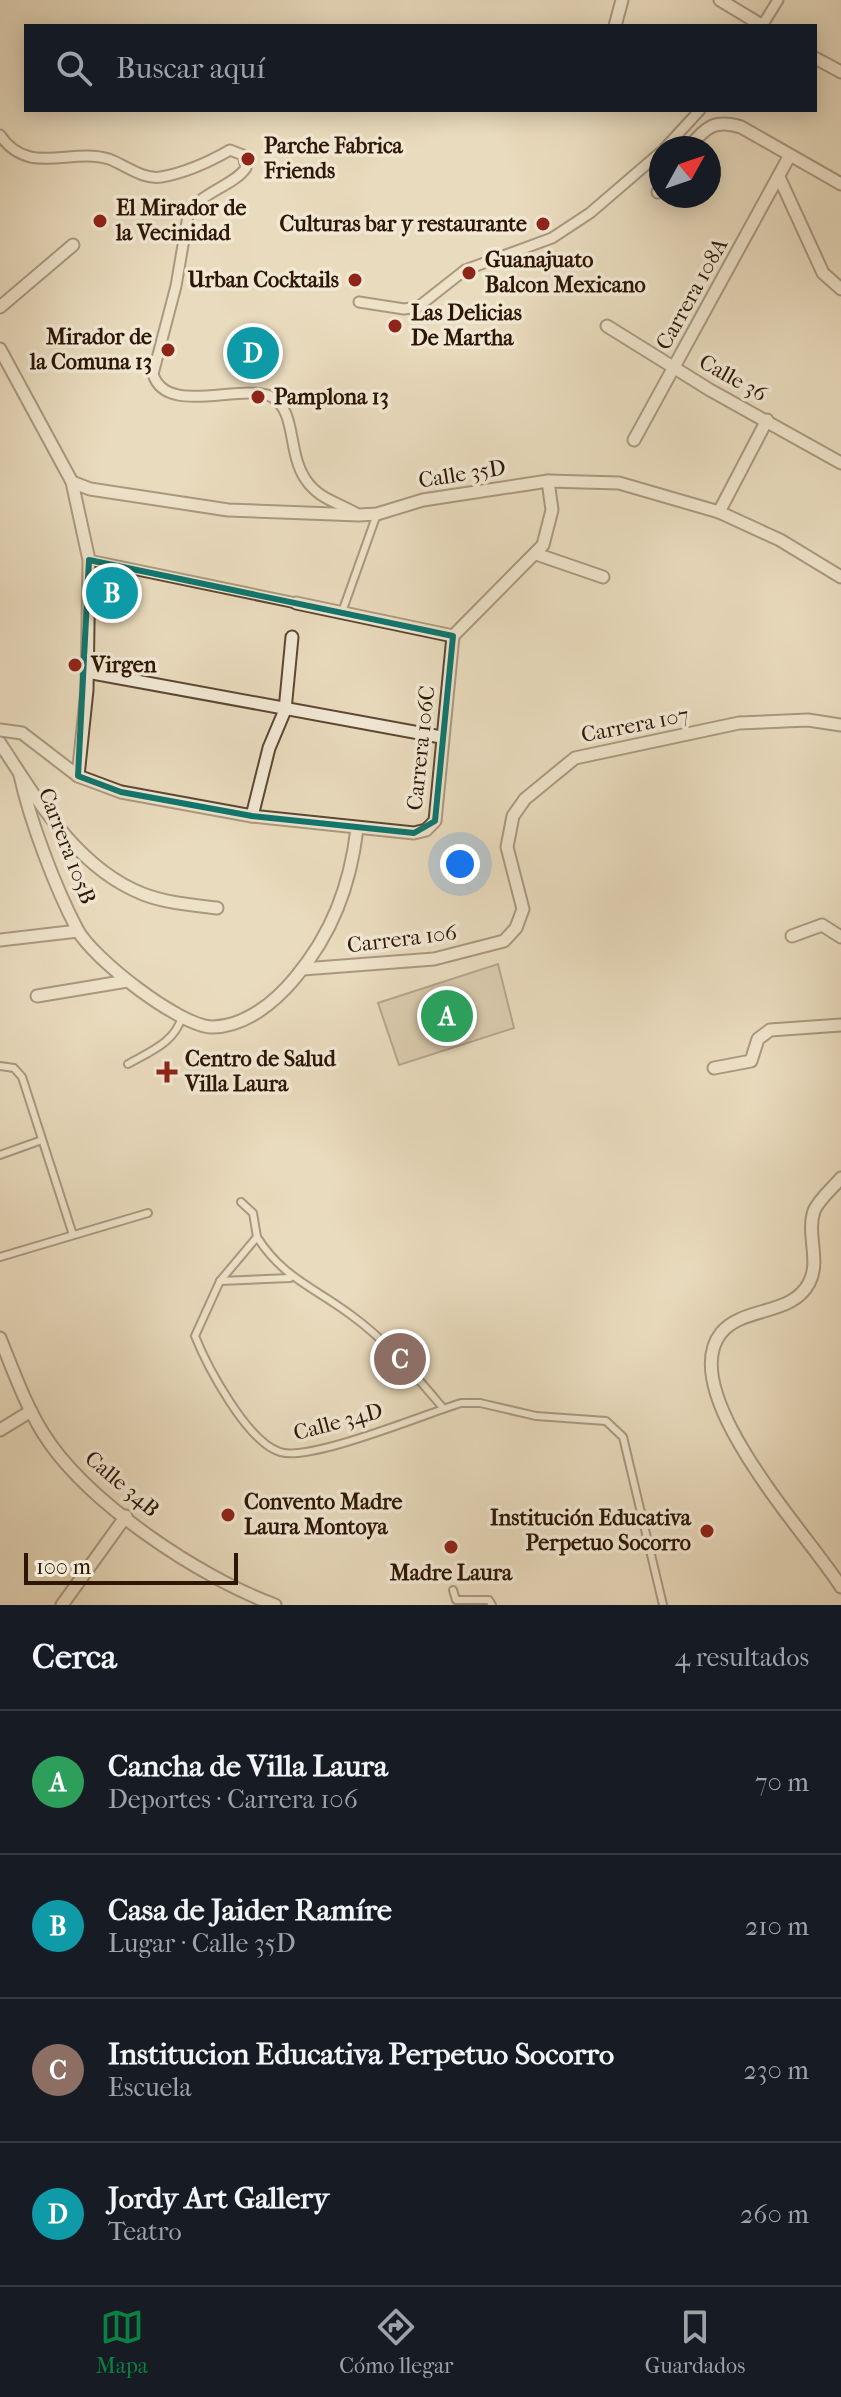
<!DOCTYPE html>
<html lang="es">
<head>
<meta charset="utf-8">
<style>
	:root { --surface:#171b24; --page:#242831; --text:#f1f3f6; --muted:#9ea1a6; --line:#363941; --accent:#0b8043 }
	body { margin:0; font-family:"IM FELL French Canon",serif; background:var(--page); color:var(--text) }
	.compass { position:absolute; left:649px; top:136px; width:72px; height:72px; border-radius:50%; background:var(--surface); box-shadow:0 4px 20px #0003; rotate:50deg }
	.scale { position:absolute; left:24px; bottom:20px; width:214px; box-sizing:border-box; padding-left:8px; border:4px solid #2e1605; border-top:0; font-size:22px; line-height:28px; white-space:nowrap; color:#2e1605; -webkit-text-stroke:6px #f1e8d4; paint-order:stroke }
	.you { position:absolute; left:460px; top:864px; width:28px; height:28px; margin:-20px; border:6px solid #fff; border-radius:50%; background:#1a73e8; box-shadow:0 0 0 12px #1a73e833 }
	.badge { display:grid; place-items:center; width:52px; height:52px; border-radius:50%; background:var(--accent); color:#fff; font-size:26px; font-weight:700 }
	.pin { position:absolute; translate:-50% -50%; border:4px solid #fff; box-shadow:0 2px 8px #0006 }
	.list { margin:0; padding:0; list-style:none }
	h2 { display:flex; justify-content:space-between; align-items:center; height:104px; margin:0; padding:0 32px; font-size:34px }
	h2 small { font-size:26px; font-weight:400; color:var(--muted) }
	.list li { display:grid; grid-template-columns:52px 1fr auto; gap:24px; align-items:center; box-sizing:border-box; height:144px; padding:0 32px; border-top:2px solid var(--line) }
	.list b { display:block; font-size:30px; white-space:nowrap }
	.list p { margin:0; font-size:26px; white-space:nowrap; color:var(--muted) }
	.list em { font-size:26px; font-style:normal; color:var(--muted) }
	.icon { flex:none; width:44px; height:44px; fill:none; stroke:currentColor; stroke-width:2; stroke-linecap:round; stroke-linejoin:round }
	.map { position:relative; flex:none; width:841px; height:1605px; overflow:hidden }
	.search { position:absolute; background:var(--surface); box-shadow:0 4px 20px #0003; left:24px; right:24px; top:24px; height:88px; display:flex; align-items:center; gap:20px; box-sizing:border-box; padding:0 28px; border-radius:0px; color:var(--muted); font-size:30px }
	.sheet { height:680px; background:var(--surface) }
	nav { display:flex; justify-content:space-around; align-items:center; box-sizing:border-box; height:112px; border-top:2px solid var(--line); background:var(--surface); font-size:22px; color:var(--muted) }
	nav a { display:grid; justify-items:center; gap:4px }
	nav .on { color:var(--accent) }
	.map>svg:first-child { display:block }
	.green { fill:#c9ba9e; stroke:#7c6852; stroke-width:2 }
	.lines { fill:none; stroke-linecap:round; stroke-linejoin:round }
	.service-casing { stroke:#5d4733; stroke-width:10 }
	.pedestrian-casing { stroke:#5d4733; stroke-width:13 }
	.minor-casing { stroke:#5d4733; stroke-width:15 }
	.service { stroke:#f1e8d4; stroke-width:6 }
	.pedestrian { stroke:#f1e8d4; stroke-width:9 }
	.minor { stroke:#f1e8d4; stroke-width:11 }
	.marked { fill:none; stroke:#0f766e; stroke-width:6; stroke-linejoin:round }
	.poi-dot { fill:#8f2418; stroke:#f1e8d4; stroke-width:3 }
	.labels { text-anchor:middle; dominant-baseline:central; stroke-width:7; stroke-linejoin:round; paint-order:stroke }
	.poi-label { font-size:22px; font-weight:bold; fill:#2e1605; stroke:#f1e8d4; text-anchor:start }
	.street-label { font-size:22px; fill:#2e1605; stroke:#f1e8d4 }
</style>
</head>
<body>
<div class="map">
<svg width="841" height="1605" viewBox="0 0 841 1605">
	<rect width="100%" height="100%" fill="#e9dbbd"/>
	<filter id="stains"><feTurbulence type="fractalNoise" baseFrequency=".0025" numOctaves="4"/><feColorMatrix values="0 0 0 0 .2 0 0 0 0 .09 0 0 0 0 .02 0 0 0 .5 -.17"/></filter>
	<radialGradient id="worn" r=".72"><stop offset=".6" stop-color="#630" stop-opacity="0"/><stop offset="1" stop-color="#630" stop-opacity=".3"/></radialGradient>
	<path class="green" d="M498,964L514,1028L399,1065L378,1003Z"/>
	<g class="lines">
		<defs>
			<g id="service">
				<path d="M342,612L377,514"/>
				<path d="M128,1064C149,1052 176,1042 182,1016"/>
				<path d="M0,1066L14,1068L22,1077L73,1235"/>
				<path d="M0,1155L42,1140"/>
				<path d="M241,1202L253,1213L257,1237L220,1281L195,1336C207,1366 247,1442 280,1452C310,1462 425,1414 461,1403H480L536,1416L606,1421L623,1437L663,1605"/>
				<path d="M257,1237C283,1278 314,1287 351,1315C387,1341 415,1375 443,1408"/>
				<path d="M0,1257L148,1213"/>
				<path d="M220,1281L290,1278"/>
				<path d="M453,1590L456,1600H489L492,1605"/>
			</g>
			<g id="pedestrian">
				<path d="M762,26L778,0"/>
				<path d="M0,135C28,177 70,147 109,159C125,165 143,180 161,177C185,173 209,162 230,150L243,155L246,168C235,184 205,192 189,210L176,286L153,374C166,417 241,382 272,397C297,411 287,453 306,480C319,499 337,502 356,513"/>
				<path d="M665,148L700,110"/>
				<path d="M359,302L404,309L418,307L465,270L552,238L590,213L661,152"/>
				<path d="M89,560L296,603"/>
			</g>
			<g id="minor">
				<path d="M720,0L763,26"/>
				<path d="M615,26L622,0"/>
				<path d="M815,58L841,72"/>
				<path d="M689,148C705,127 715,119 741,127L841,184"/>
				<path d="M779,177L823,273L841,289"/>
				<path d="M658,192L661,188"/>
				<path d="M0,307L73,245"/>
				<path d="M607,326L710,390L841,463"/>
				<path d="M0,349L72,482L89,560L87,690L78,776"/>
				<path d="M634,440L790,155"/>
				<path d="M72,482L90,489L228,510L359,515L377,514L423,500L548,481L619,483L719,512L780,540L841,577"/>
				<path d="M719,512L767,420"/>
				<path d="M536,554L603,577"/>
				<path d="M296,603L453,636"/>
				<path d="M453,636L543,545L552,510L548,481"/>
				<path d="M87,672L441,737"/>
				<path d="M0,730L22,733L78,776L121,792L252,816L414,833L426,830L435,821L453,636"/>
				<path d="M0,743C37,800 78,869 143,894C166,903 192,905 217,908"/>
				<path d="M20,775C30,821 55,887 77,929C92,958 180,1027 213,1027C246,1026 275,1002 295,978C332,934 350,886 357,829"/>
				<path d="M252,816L269,748L285,710L292,637"/>
				<path d="M792,936L822,925L841,937"/>
				<path d="M0,940L78,931"/>
				<path d="M303,969L434,959L504,941L516,928L523,909L507,847L513,816L525,799L575,758L739,723L808,720L841,725"/>
				<path d="M37,996L127,981"/>
				<path d="M714,1068L751,1061L758,1039L770,1030L841,1025"/>
				<path d="M841,1178C832,1189 819,1199 814,1211C806,1234 821,1261 809,1283C792,1316 743,1306 721,1333C674,1393 810,1537 841,1587"/>
				<path d="M0,1338C13,1370 25,1404 43,1433C86,1502 199,1577 275,1605"/>
				<path d="M0,1430L31,1411"/>
				<path d="M62,1605L126,1516"/>
			</g>
		</defs>
		<use href="#service" class="service-casing"/>
		<use href="#pedestrian" class="pedestrian-casing"/>
		<use href="#minor" class="minor-casing"/>
		<use href="#service" class="service"/>
		<use href="#pedestrian" class="pedestrian"/>
		<use href="#minor" class="minor"/>
	</g>
	<path d="M0 0H841V1605H0ZM89,560L453,636L435,821L414,833L252,816L121,792L78,776Z" fill="#e9dbbd" fill-opacity=".55" fill-rule="evenodd"/>
	<path class="marked" d="M89,560L453,636L435,821L414,833L252,816L121,792L78,776Z"/>
	<g class="poi-dot">
		<circle cx="248" cy="159" r="8"/>
		<circle cx="100" cy="221" r="8"/>
		<circle cx="543" cy="224" r="8"/>
		<circle cx="469" cy="273" r="8"/>
		<circle cx="355" cy="280" r="8"/>
		<circle cx="395" cy="326" r="8"/>
		<circle cx="168" cy="350" r="8"/>
		<circle cx="258" cy="397" r="8"/>
		<circle cx="75" cy="665" r="8"/>
		<path d="M163 1060h8v8h8v8h-8v8h-8v-8h-8v-8h8z"/>
		<circle cx="228" cy="1515" r="8"/>
		<circle cx="707" cy="1531" r="8"/>
		<circle cx="451" cy="1547" r="8"/>
	</g>
	<g class="labels">
		<g class="poi-label">
			<text x="264" y="146">Parche Fabrica<tspan x="264" dy="25">Friends</tspan></text>
			<text x="116" y="208">El Mirador de<tspan x="116" dy="25">la Vecinidad</tspan></text>
			<text x="527" y="224" text-anchor="end">Culturas bar y restaurante</text>
			<text x="485" y="260">Guanajuato<tspan x="485" dy="25">Balcon Mexicano</tspan></text>
			<text x="339" y="280" text-anchor="end">Urban Cocktails</text>
			<text x="411" y="313">Las Delicias<tspan x="411" dy="25">De Martha</tspan></text>
			<text x="152" y="337" text-anchor="end">Mirador de<tspan x="152" dy="25">la Comuna 13</tspan></text>
			<text x="274" y="397">Pamplona 13</text>
			<text x="91" y="665">Virgen</text>
			<text x="185" y="1059">Centro de Salud<tspan x="185" dy="25">Villa Laura</tspan></text>
			<text x="244" y="1502">Convento Madre<tspan x="244" dy="25">Laura Montoya</tspan></text>
			<text x="691" y="1518" text-anchor="end">Institución Educativa<tspan x="691" dy="25">Perpetuo Socorro</tspan></text>
			<text x="451" y="1573" text-anchor="middle">Madre Laura</text>
		</g>
		<g class="street-label">
			<text transform="translate(692 294) rotate(-61)">Carrera 108A</text>
			<text transform="translate(733 378) rotate(29)">Calle 36</text>
			<text transform="translate(462 474) rotate(-9)">Calle 35D</text>
			<text transform="translate(635 725) rotate(-11)">Carrera 107</text>
			<text transform="translate(421 748) rotate(-84)">Carrera 106C</text>
			<text transform="translate(67 846) rotate(69)">Carrera 105B</text>
			<text transform="translate(402 939) rotate(-7)">Carrera 106</text>
			<text transform="translate(338 1422) rotate(-15)">Calle 34D</text>
			<text transform="translate(122 1484) rotate(40)">Calle 34B</text>
		</g>
	</g>
	<rect width="100%" height="100%" filter="url(#stains)"/>
	<rect width="100%" height="100%" fill="url(#worn)"/>
</svg>
<svg class="compass" viewBox="-18 -18 36 36"><path d="M0-13l5 13h-10z" fill="#e53935"/><path d="M0 13l5-13h-10z" fill="#9ea1a6"/></svg>
<div class="scale">100 m</div>
<div class="you"></div>
<div class="pin badge" style="left:447px;top:1016px;background:#2e9e5b">A</div>
<div class="pin badge" style="left:112px;top:593px;background:#0f9aa8">B</div>
<div class="pin badge" style="left:400px;top:1359px;background:#8d6e63">C</div>
<div class="pin badge" style="left:253px;top:353px;background:#0f9aa8">D</div>
<div class="search"><svg class="icon" aria-label="search" viewBox="0 0 24 24"><circle cx="10" cy="10" r="6"/><path d="M15 15l6 6"/></svg>Buscar aquí</div>
</div>
<section class="sheet">
<h2>Cerca<small>4 resultados</small></h2>
<ul class="list">
<li><span class="badge" style="background:#2e9e5b">A</span><div><b>Cancha de Villa Laura</b><p>Deportes · Carrera 106</p></div><em>70 m</em></li>
<li><span class="badge" style="background:#0f9aa8">B</span><div><b>Casa de Jaider Ramíre</b><p>Lugar · Calle 35D</p></div><em>210 m</em></li>
<li><span class="badge" style="background:#8d6e63">C</span><div><b>Institucion Educativa Perpetuo Socorro</b><p>Escuela</p></div><em>230 m</em></li>
<li><span class="badge" style="background:#0f9aa8">D</span><div><b>Jordy Art Gallery</b><p>Teatro</p></div><em>260 m</em></li>
</ul>
</section>
<nav>
<a class="on"><svg class="icon" aria-label="map" viewBox="0 0 24 24"><path d="M3 6l6-2 6 2 6-2v14l-6 2-6-2-6 2zM9 4v14M15 6v14"/></svg>Mapa</a>
<a><svg class="icon" aria-label="directions" viewBox="0 0 24 24"><path d="M12 3l9 9-9 9-9-9zM9 14v-3h6M13 9l2 2-2 2"/></svg>Cómo llegar</a>
<a><svg class="icon" aria-label="saved" viewBox="0 0 24 24"><path d="M7 4h10v16l-5-4-5 4z"/></svg>Guardados</a>
</nav>
</body>
</html>
